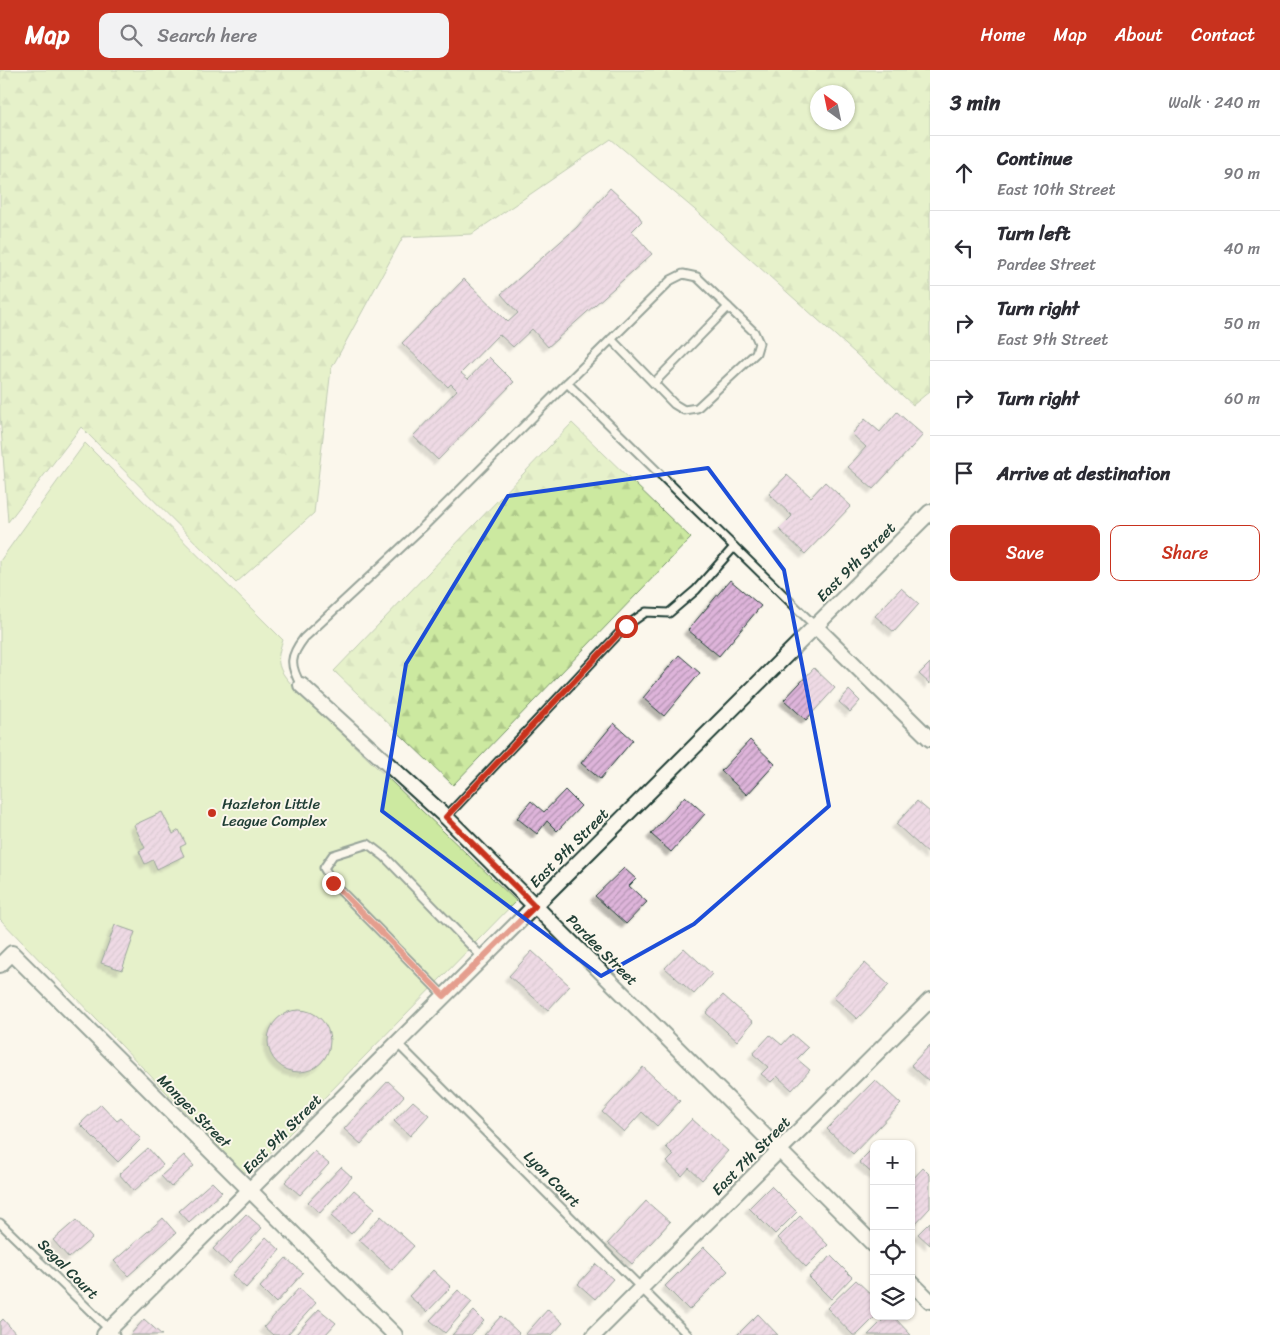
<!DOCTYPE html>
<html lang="en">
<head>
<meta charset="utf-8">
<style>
	:root { --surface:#fff; --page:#f2f2f3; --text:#2b2b33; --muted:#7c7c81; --line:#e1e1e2; --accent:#c8321e }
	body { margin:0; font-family:Sriracha,sans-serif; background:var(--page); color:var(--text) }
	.controls { position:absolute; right:15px; bottom:15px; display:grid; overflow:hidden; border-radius:10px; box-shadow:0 1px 4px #0004 }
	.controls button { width:45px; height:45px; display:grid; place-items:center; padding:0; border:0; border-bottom:1px solid var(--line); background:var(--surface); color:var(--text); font:25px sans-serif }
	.compass { position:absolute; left:810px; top:15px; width:45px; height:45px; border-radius:50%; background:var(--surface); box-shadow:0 1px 4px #0004; rotate:327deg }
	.stop { position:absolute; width:15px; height:15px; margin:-11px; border:4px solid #c8321e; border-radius:50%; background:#fff }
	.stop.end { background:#c8321e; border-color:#fff; box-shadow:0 1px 5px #0008 }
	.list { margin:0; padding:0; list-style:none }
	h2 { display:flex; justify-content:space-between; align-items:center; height:65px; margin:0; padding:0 20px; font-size:21px }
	h2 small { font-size:16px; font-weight:400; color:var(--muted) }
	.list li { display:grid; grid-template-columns:32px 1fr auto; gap:15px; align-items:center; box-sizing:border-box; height:75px; padding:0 20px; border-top:1px solid var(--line) }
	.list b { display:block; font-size:19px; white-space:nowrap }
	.list p { margin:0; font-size:16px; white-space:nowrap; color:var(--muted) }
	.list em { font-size:16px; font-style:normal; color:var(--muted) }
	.actions { display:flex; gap:10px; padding:15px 20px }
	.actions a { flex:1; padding:11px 0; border:1px solid var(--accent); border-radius:10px; text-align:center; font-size:18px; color:var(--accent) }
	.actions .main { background:var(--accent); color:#fff }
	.icon { flex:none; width:28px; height:28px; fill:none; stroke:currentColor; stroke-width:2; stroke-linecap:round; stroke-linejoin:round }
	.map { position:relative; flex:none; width:930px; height:1265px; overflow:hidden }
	header { display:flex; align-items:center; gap:30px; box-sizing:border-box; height:70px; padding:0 25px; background:var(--accent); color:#fff }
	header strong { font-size:24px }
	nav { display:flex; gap:28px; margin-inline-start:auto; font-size:18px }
	.search { width:350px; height:45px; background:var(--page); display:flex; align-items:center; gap:12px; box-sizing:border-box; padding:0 18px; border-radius:10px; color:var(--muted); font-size:19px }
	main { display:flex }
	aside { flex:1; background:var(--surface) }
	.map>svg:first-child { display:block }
	.forest { fill:url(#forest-firs); stroke:#76936a; fill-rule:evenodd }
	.pitch { fill:#cce9a0; stroke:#76936a }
	.building { fill:url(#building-hatch); stroke:#1f3d34; filter:url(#shadow) }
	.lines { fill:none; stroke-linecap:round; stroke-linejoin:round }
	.service-casing { stroke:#1f3d34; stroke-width:11 }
	.minor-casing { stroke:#1f3d34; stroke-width:18 }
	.service { stroke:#fbf7ec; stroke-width:7 }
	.minor { stroke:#fbf7ec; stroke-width:14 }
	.route { stroke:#c8321e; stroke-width:6 }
	.marked { fill:none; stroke:#1d4ed8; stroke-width:4; stroke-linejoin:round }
	.poi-dot { fill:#c8321e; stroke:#fbf7ec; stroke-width:2 }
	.labels { text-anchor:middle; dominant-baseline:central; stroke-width:4; stroke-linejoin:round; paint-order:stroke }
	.street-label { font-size:15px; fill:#1f3d34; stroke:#fbf7ec }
	.poi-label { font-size:15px; fill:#1f3d34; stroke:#fbf7ec; text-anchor:start }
</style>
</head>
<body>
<header>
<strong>Map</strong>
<div class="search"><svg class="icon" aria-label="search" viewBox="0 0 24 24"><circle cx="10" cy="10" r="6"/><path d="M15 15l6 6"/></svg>Search here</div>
<nav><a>Home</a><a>Map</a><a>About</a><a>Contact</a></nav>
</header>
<main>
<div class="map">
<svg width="930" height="1265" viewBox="0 0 930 1265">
	<defs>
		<pattern id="forest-firs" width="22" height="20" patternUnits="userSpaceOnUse" patternTransform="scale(1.25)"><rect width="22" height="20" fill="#cce9a0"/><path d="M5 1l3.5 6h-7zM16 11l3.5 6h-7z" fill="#afc98a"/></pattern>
		<pattern id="building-hatch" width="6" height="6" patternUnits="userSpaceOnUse" patternTransform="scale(1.25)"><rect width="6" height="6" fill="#deb4da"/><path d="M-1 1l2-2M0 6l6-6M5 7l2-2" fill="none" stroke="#b394b2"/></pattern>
		<filter id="shadow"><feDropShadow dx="-4.5" dy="4.5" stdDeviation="1" flood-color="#0004"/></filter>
	</defs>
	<rect width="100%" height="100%" fill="#fbf7ec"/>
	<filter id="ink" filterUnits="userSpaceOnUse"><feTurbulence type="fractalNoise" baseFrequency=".02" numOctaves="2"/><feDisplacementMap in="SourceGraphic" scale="10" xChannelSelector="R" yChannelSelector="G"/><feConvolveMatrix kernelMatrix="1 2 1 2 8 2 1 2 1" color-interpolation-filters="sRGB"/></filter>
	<g filter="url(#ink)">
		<g class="forest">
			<path d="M0,0H930V321L913,335L701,145L611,69L472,164L403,167L331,299L314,443L236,513L81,357L8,452L0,344ZM818,22H848V52H818Z"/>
			<path d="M572,353L691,468L453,715L334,601Z"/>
		</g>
		<path class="pitch" d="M85,373L283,570C273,596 281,602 297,621L516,831L252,1102H244L239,1098L0,849V491Z"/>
		<g class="building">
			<path d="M610,118L637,143L642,151L632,161L652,184L548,277L532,259L513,277L499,264L461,303L468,309L489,287L514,312L438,390L413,366L457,320L451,314L448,317L402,273L464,209L508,252L518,243L501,224L577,157Z"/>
			<path d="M897,342L923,365L873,419L848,397L866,377L852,364L865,349L880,362Z"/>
			<path d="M787,405L811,427L825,412L851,436L805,484L779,459L792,446L769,424Z"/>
			<path d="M730,510L761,536L719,586L688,560Z"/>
			<path d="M901,518L919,534L894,562L875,546Z"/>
			<path d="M679,585L700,603L664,646L643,628Z"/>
			<path d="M930,593V614L919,604Z"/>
			<path d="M814,598L835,618L806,650L784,630Z"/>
			<path d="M849,620L860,631L850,642L839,632Z"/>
			<path d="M614,653L633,670L600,709L581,693Z"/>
			<path d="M750,670L775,694L747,725L721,701Z"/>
			<path d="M565,720L581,736L557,761L547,751L537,764L517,748L531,731L544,742Z"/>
			<path d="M685,726L705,744L671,782L651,764Z"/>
			<path d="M917,731L930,742V785L896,754Z"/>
			<path d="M162,742L173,764L179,760L186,774L180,777L184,786L157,799L153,790L145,794L139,781L145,778L134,755Z"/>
			<path d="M624,798L636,809L629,816L647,832L626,854L595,826Z"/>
			<path d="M115,855L135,862L122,900L101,893Z"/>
			<path d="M684,878L712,904L694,924L665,898Z"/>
			<path d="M532,881L570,916L548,940L509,906Z"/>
			<path d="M865,893L889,915L857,949L833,927Z"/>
			<path d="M723,925L753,952L737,971L706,943Z"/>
			<circle cx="299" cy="971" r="31"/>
			<path d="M792,964L808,978L797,989L810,1000L792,1020L777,1006L771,1012L761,1004L768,997L753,984L770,965L782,975Z"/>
			<path d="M930,975V1010L929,1011L911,995Z"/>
			<path d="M643,997L680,1031L657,1056L642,1042L624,1062L602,1042Z"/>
			<path d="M875,1010L901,1034L853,1084L827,1059Z"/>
			<path d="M388,1011L404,1026L361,1074L344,1059Z"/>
			<path d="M413,1031L429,1045L410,1066L394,1051Z"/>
			<path d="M101,1034L117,1051L121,1048L141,1069L118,1092L80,1054Z"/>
			<path d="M692,1049L728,1081L702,1110L689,1098L682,1106L667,1092L674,1085L666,1077Z"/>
			<path d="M874,1077V1105L859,1092Z"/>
			<path d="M148,1078L163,1095L134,1121L119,1104Z"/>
			<path d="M314,1081L329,1094L300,1125L285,1112Z"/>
			<path d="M184,1085L194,1096L171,1117L161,1106Z"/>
			<path d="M341,1097L352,1107L320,1143L308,1132Z"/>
			<path d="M923,1098L930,1105V1138L914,1155L911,1152V1111Z"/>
			<path d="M212,1112L222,1122L189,1152L179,1141Z"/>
			<path d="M771,1116L797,1142L775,1164L749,1138Z"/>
			<path d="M354,1120L375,1138L351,1164L331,1146Z"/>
			<path d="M646,1131L670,1152L632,1194L608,1173Z"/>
			<path d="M246,1144L262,1158L229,1194L213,1179Z"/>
			<path d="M381,1146L414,1176L392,1200L359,1170Z"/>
			<path d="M800,1146L828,1175L806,1197L778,1168Z"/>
			<path d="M163,1148L176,1163L128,1206L114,1191Z"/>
			<path d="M76,1150L92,1168L69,1188L53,1170Z"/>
			<path d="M930,1152V1175L918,1164Z"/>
			<path d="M266,1167L280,1180L246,1218L232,1205Z"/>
			<path d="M704,1177L728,1201L689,1240L665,1216Z"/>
			<path d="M831,1186L852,1207L831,1229L809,1207Z"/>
			<path d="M286,1188L303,1203L276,1233L260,1217Z"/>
			<path d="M596,1194L613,1209L595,1229L578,1214Z"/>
			<path d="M433,1200L451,1217L427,1242L409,1226Z"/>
			<path d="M856,1210L874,1227V1246H876L857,1265H853L827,1238Z"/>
			<path d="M299,1218L316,1233L287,1265H273L264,1257Z"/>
			<path d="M458,1220L472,1232L445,1263L430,1250Z"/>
			<path d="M319,1239L336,1253L325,1265H295Z"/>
			<path d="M548,1239L563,1253L552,1265H525Z"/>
			<path d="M474,1241L484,1251L471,1265H452Z"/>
			<path d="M758,1244L778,1265H737Z"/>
			<path d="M501,1246L519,1263L517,1265H484Z"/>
			<path d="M887,1246H893L911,1265H868Z"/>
			<path d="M3,1249L17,1265H0V1252Z"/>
			<path d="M144,1249L162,1265H130Z"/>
		</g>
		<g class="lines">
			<defs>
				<g id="service">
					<path d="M611,269L674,334L684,340L697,338L756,283L759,273L754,262L697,207L683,204L671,210L567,313L815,556"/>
					<path d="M654,313L728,237"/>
					<path d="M301,615C289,595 290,586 304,568L422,458L567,313"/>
					<path d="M446,747L626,556L646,542L669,543L696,520L734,477"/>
					<path d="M444,926L333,813L324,798L333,785L368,774L385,787L483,888"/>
					<path d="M397,973L688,1265"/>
					<path d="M0,1153L115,1265"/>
				</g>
				<g id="minor">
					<path d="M815,556L930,669"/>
					<path d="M301,615L446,747L874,1175"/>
					<path d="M0,895L12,883L395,1265"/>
					<path d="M911,1212L930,1231"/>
					<path d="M104,1265L930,442"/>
					<path d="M594,1265L930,930"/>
				</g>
			</defs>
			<use href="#service" class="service-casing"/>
			<use href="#minor" class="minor-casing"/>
			<use href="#service" class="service"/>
			<use href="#minor" class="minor"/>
		</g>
	</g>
	<g class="lines" filter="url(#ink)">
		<path class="route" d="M333,813L444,926L535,836L446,747L626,556"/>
	</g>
	<path d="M0 0H930V1265H0ZM708,398L784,500L829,736L694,854L601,906L382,741L406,594L508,426Z" fill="#fbf7ec" fill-opacity=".55" fill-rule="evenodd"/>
	<path class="marked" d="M708,398L784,500L829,736L694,854L601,906L382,741L406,594L508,426Z"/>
	<circle class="poi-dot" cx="212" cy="743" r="5"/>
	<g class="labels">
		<g class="street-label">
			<text transform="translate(856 492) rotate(-45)">East 9th Street</text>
			<text transform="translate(569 778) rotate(-45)">East 9th Street</text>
			<text transform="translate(602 880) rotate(45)">Pardee Street</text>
			<text transform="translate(194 1041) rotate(45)">Monges Street</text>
			<text transform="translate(282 1064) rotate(-45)">East 9th Street</text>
			<text transform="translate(751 1086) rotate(-45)">East 7th Street</text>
			<text transform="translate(552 1109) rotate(45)">Lyon Court</text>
			<text transform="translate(68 1199) rotate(45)">Segal Court</text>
		</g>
		<g class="poi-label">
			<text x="222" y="734">Hazleton Little<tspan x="222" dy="17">League Complex</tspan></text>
		</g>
	</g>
</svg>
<div class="controls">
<button>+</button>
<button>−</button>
<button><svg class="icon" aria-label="locate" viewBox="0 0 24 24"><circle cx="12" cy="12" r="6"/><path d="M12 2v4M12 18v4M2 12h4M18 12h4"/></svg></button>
<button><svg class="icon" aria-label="layers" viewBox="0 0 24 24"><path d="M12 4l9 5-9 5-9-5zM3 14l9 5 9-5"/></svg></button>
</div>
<svg class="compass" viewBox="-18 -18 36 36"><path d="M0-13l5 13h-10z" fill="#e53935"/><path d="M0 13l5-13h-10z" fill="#7c7c81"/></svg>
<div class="stop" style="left:626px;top:556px"></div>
<div class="stop end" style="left:333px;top:813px"></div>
</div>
<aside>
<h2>3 min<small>Walk · 240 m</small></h2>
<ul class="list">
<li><svg class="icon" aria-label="ahead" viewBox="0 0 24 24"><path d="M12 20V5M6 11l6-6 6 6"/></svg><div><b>Continue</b><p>East 10th Street</p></div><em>90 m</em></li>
<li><svg class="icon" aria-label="left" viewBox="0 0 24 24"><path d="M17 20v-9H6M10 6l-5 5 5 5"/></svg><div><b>Turn left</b><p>Pardee Street</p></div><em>40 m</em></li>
<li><svg class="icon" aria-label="right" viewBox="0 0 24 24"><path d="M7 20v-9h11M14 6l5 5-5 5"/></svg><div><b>Turn right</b><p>East 9th Street</p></div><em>50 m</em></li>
<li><svg class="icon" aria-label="right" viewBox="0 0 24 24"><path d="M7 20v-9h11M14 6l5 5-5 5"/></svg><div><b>Turn right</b></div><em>60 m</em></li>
<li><svg class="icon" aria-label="arrive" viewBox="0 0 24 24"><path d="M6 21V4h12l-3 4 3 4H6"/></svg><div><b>Arrive at destination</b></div></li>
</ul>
<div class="actions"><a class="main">Save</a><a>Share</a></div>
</aside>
</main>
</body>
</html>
